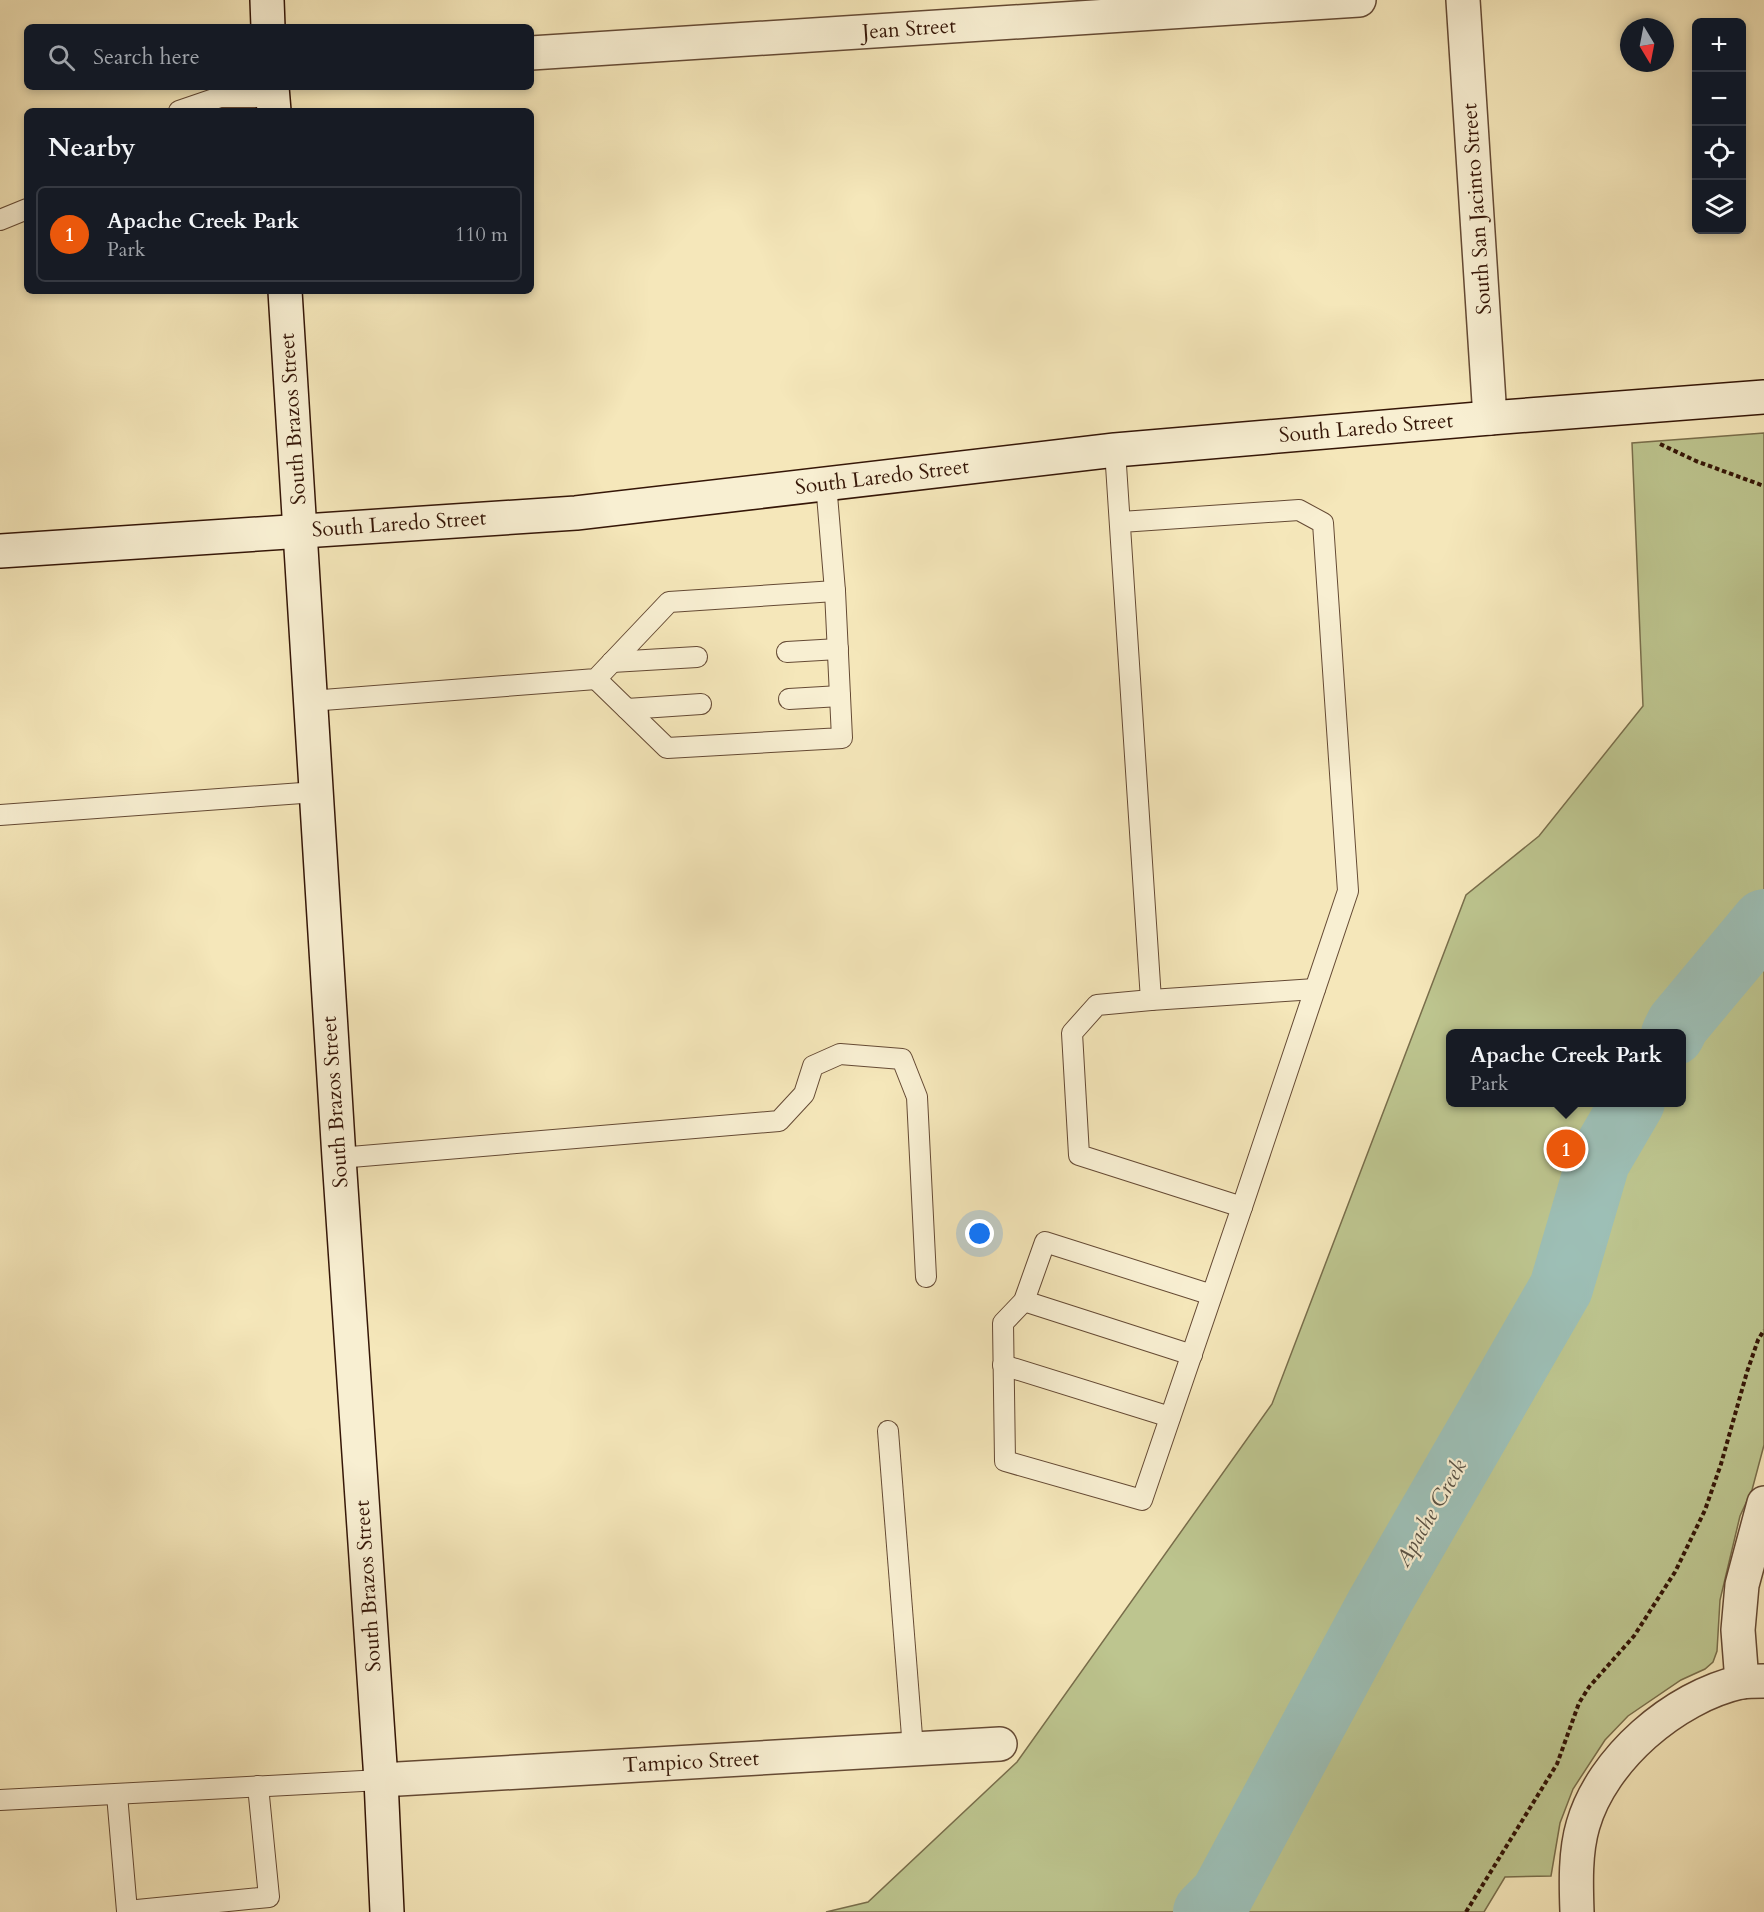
<!DOCTYPE html>
<html lang="en">
<head>
<meta charset="utf-8">
<style>
	:root { --surface:#171b24; --page:#242831; --text:#f1f3f6; --muted:#9ea1a6; --line:#363941; --accent:#ea580c }
	body { margin:0; font-family:Cardo,serif; background:var(--page); color:var(--text) }
	.controls { position:absolute; right:18px; top:18px; display:grid; overflow:hidden; border-radius:9px; box-shadow:0 3px 9px #0003 }
	.controls button { width:54px; height:54px; display:grid; place-items:center; padding:0; border:0; border-bottom:2px solid var(--line); background:var(--surface); color:var(--text); font:30px sans-serif }
	.compass { position:absolute; left:1620px; top:18px; width:54px; height:54px; border-radius:50%; background:var(--surface); box-shadow:0 3px 9px #0003; rotate:170deg }
	.you { position:absolute; left:980px; top:1234px; width:21px; height:21px; margin:-15px; border:4px solid #fff; border-radius:50%; background:#1a73e8; box-shadow:0 0 0 9px #1a73e833 }
	.badge { display:grid; place-items:center; width:39px; height:39px; border-radius:50%; background:var(--accent); color:#fff; font-size:20px; font-weight:700 }
	.pin { position:absolute; translate:-50% -50%; border:3px solid #fff; box-shadow:0 2px 6px #0006 }
	.popup { position:absolute; left:1446px; top:1029px; width:240px; height:78px; box-sizing:border-box; display:grid; place-content:center; border-radius:9px; background:var(--surface); filter:drop-shadow(0 2px 4px #0005); font-size:20px; white-space:nowrap; color:var(--muted) }
	.popup b { font-size:22px; color:var(--text) }
	.popup::after { content:''; position:absolute; left:50%; top:100%; margin-left:-12px; border:12px solid transparent; border-top-color:var(--surface) }
	.list { margin:0; padding:0; list-style:none }
	h2 { display:flex; justify-content:space-between; align-items:center; height:78px; margin:0; padding:0 24px; font-size:26px }
	h2 small { font-size:20px; font-weight:400; color:var(--muted) }
	.list li { display:grid; grid-template-columns:39px 1fr auto; gap:18px; align-items:center; box-sizing:border-box; height:96px; margin:0 12px 12px; padding:0 12px; border:2px solid var(--line); border-radius:9px }
	.list b { display:block; font-size:22px; white-space:nowrap }
	.list p { margin:0; font-size:20px; white-space:nowrap; color:var(--muted) }
	.list em { font-size:20px; font-style:normal; color:var(--muted) }
	.icon { flex:none; width:33px; height:33px; fill:none; stroke:currentColor; stroke-width:2; stroke-linecap:round; stroke-linejoin:round }
	.map { position:relative; flex:none; width:1764px; height:1912px; overflow:hidden }
	.search { position:absolute; background:var(--surface); box-shadow:0 3px 9px #0003; left:24px; top:24px; width:510px; height:66px; display:flex; align-items:center; gap:15px; box-sizing:border-box; padding:0 21px; border-radius:9px; color:var(--muted); font-size:22px }
	.panel { position:absolute; background:var(--surface); box-shadow:0 3px 9px #0003; left:24px; top:108px; width:510px; height:186px; border-radius:9px }
	.map>svg:first-child { display:block }
	.green { fill:#bdc58f; stroke:#796e4b; stroke-width:1.5; fill-rule:evenodd }
	.lines { fill:none; stroke-linecap:round; stroke-linejoin:round }
	.river { stroke:#9dbfb6; stroke-width:64 }
	.lane-casing { stroke:#654a34; stroke-width:22 }
	.street-casing { stroke:#654a34; stroke-width:36 }
	.secondary-casing { stroke:#351607; stroke-width:36 }
	.path { stroke:#351607; stroke-width:4; stroke-dasharray:4.5 3; stroke-linecap:butt }
	.lane { stroke:#f8efd2; stroke-width:20 }
	.street { stroke:#f8efd2; stroke-width:33 }
	.secondary { stroke:#f8efd2; stroke-width:33 }
	.labels { text-anchor:middle; dominant-baseline:central; stroke-width:4.5; stroke-linejoin:round; paint-order:stroke }
	.street-label { font-size:21px; fill:#351607; stroke:#f8efd2 }
	.water-label { font-size:22px; font-style:italic; fill:#595144; stroke:#f8efd2 }
</style>
</head>
<body>
<div class="map">
<svg width="1764" height="1912" viewBox="0 0 1764 1912">
	<rect width="100%" height="100%" fill="#f5e7ba"/>
	<filter id="stains"><feTurbulence type="fractalNoise" baseFrequency=".00333" numOctaves="4"/><feColorMatrix values="0 0 0 0 .2 0 0 0 0 .09 0 0 0 0 .02 0 0 0 .5 -.17"/></filter>
	<radialGradient id="worn" r=".72"><stop offset=".6" stop-color="#630" stop-opacity="0"/><stop offset="1" stop-color="#630" stop-opacity=".3"/></radialGradient>
	<path class="green" d="M1764,433V1445L1752,1490L1740,1516L1720,1600L1717,1651L1713,1662L1705,1669L1681,1680L1628,1716L1605,1740L1573,1789L1560,1823L1551,1876L1505,1877L1484,1912H826L868,1902L1017,1762L1272,1404L1466,895L1539,836L1643,706L1632,443ZM1450,1034H1682V1102H1450Z"/>
	<g class="lines">
		<g class="river">
			<path d="M1673,1034L1678,1024L1764,921"/>
			<path d="M1205,1912L1222,1895L1378,1605L1561,1288L1598,1162L1633,1102"/>
		</g>
		<defs>
			<g id="lane">
				<path d="M179,111L220,97H273"/>
				<path d="M0,220L27,209"/>
				<path d="M1115,450L1151,1000L1097,1005L1072,1033L1079,1155L1242,1207L1348,891L1323,523L1299,510L1121,522"/>
				<path d="M787,652L838,649"/>
				<path d="M612,662L697,657"/>
				<path d="M596,679L667,748L842,738L835,591"/>
				<path d="M789,699L840,696"/>
				<path d="M310,701L596,679L669,602L835,591L826,483"/>
				<path d="M627,709L701,704"/>
				<path d="M0,815L316,792"/>
				<path d="M1151,1000L1315,989"/>
				<path d="M339,1158L779,1121L804,1094L813,1066L840,1054L902,1059L917,1097L926,1277"/>
				<path d="M1212,1295L1045,1242L1024,1301L1003,1323L1005,1461L1142,1500L1242,1207"/>
				<path d="M1024,1301L1192,1355"/>
				<path d="M1003,1365L1170,1417"/>
				<path d="M888,1431L913,1749"/>
				<path d="M117,1795L127,1911L269,1897L258,1786"/>
				<path d="M0,1800L381,1780"/>
			</g>
			<g id="street">
				<path d="M1463,0L1490,418"/>
				<path d="M531,53L1359,0"/>
				<path d="M1742,1682L1738,1630L1742,1585L1764,1503"/>
				<path d="M381,1780L1000,1744"/>
				<path d="M1577,1912C1576,1884 1575,1852 1583,1825C1602,1759 1674,1697 1741,1682C1748,1681 1757,1681 1764,1681"/>
			</g>
			<g id="secondary">
				<path d="M267,0L268,27"/>
				<path d="M272,87L274,111"/>
				<path d="M285,291L339,1158L381,1780L387,1912"/>
				<path d="M0,551L576,513L1115,450L1490,418L1764,397"/>
			</g>
		</defs>
		<use href="#lane" class="lane-casing"/>
		<use href="#street" class="street-casing"/>
		<use href="#secondary" class="secondary-casing"/>
		<g class="path">
			<path d="M1660,444L1696,461L1764,486"/>
			<path d="M1466,1912L1557,1764L1579,1703L1589,1687L1634,1636L1675,1572L1705,1510L1721,1464L1747,1372L1758,1340L1764,1330"/>
		</g>
		<use href="#lane" class="lane"/>
		<use href="#street" class="street"/>
		<use href="#secondary" class="secondary"/>
	</g>
	<g class="labels">
		<g class="street-label">
			<text transform="translate(909 29) rotate(-4)">Jean Street</text>
			<text transform="translate(1477 209) rotate(-94)">South San Jacinto Street</text>
			<text transform="translate(293 419) rotate(-94)">South Brazos Street</text>
			<text transform="translate(1366 428) rotate(-5)">South Laredo Street</text>
			<text transform="translate(882 477) rotate(-7)">South Laredo Street</text>
			<text transform="translate(399 524) rotate(-4)">South Laredo Street</text>
			<text transform="translate(335 1102) rotate(-94)">South Brazos Street</text>
			<text transform="translate(368 1586) rotate(-94)">South Brazos Street</text>
			<text transform="translate(691 1762) rotate(-3)">Tampico Street</text>
		</g>
		<g class="water-label">
			<text transform="translate(1431 1513) rotate(-60)">Apache Creek</text>
		</g>
	</g>
	<rect width="100%" height="100%" filter="url(#stains)"/>
	<rect width="100%" height="100%" fill="url(#worn)"/>
</svg>
<div class="controls">
<button>+</button>
<button>−</button>
<button><svg class="icon" aria-label="locate" viewBox="0 0 24 24"><circle cx="12" cy="12" r="6"/><path d="M12 2v4M12 18v4M2 12h4M18 12h4"/></svg></button>
<button><svg class="icon" aria-label="layers" viewBox="0 0 24 24"><path d="M12 4l9 5-9 5-9-5zM3 14l9 5 9-5"/></svg></button>
</div>
<svg class="compass" viewBox="-18 -18 36 36"><path d="M0-13l5 13h-10z" fill="#e53935"/><path d="M0 13l5-13h-10z" fill="#9ea1a6"/></svg>
<div class="you"></div>
<div class="pin badge" style="left:1566px;top:1149px">1</div>
<div class="popup"><b>Apache Creek Park</b>Park</div>
<div class="search"><svg class="icon" aria-label="search" viewBox="0 0 24 24"><circle cx="10" cy="10" r="6"/><path d="M15 15l6 6"/></svg>Search here</div>
<section class="panel">
<h2>Nearby<small></small></h2>
<ul class="list">
<li><span class="badge">1</span><div><b>Apache Creek Park</b><p>Park</p></div><em>110 m</em></li>
</ul>
</section>
</div>
</body>
</html>
